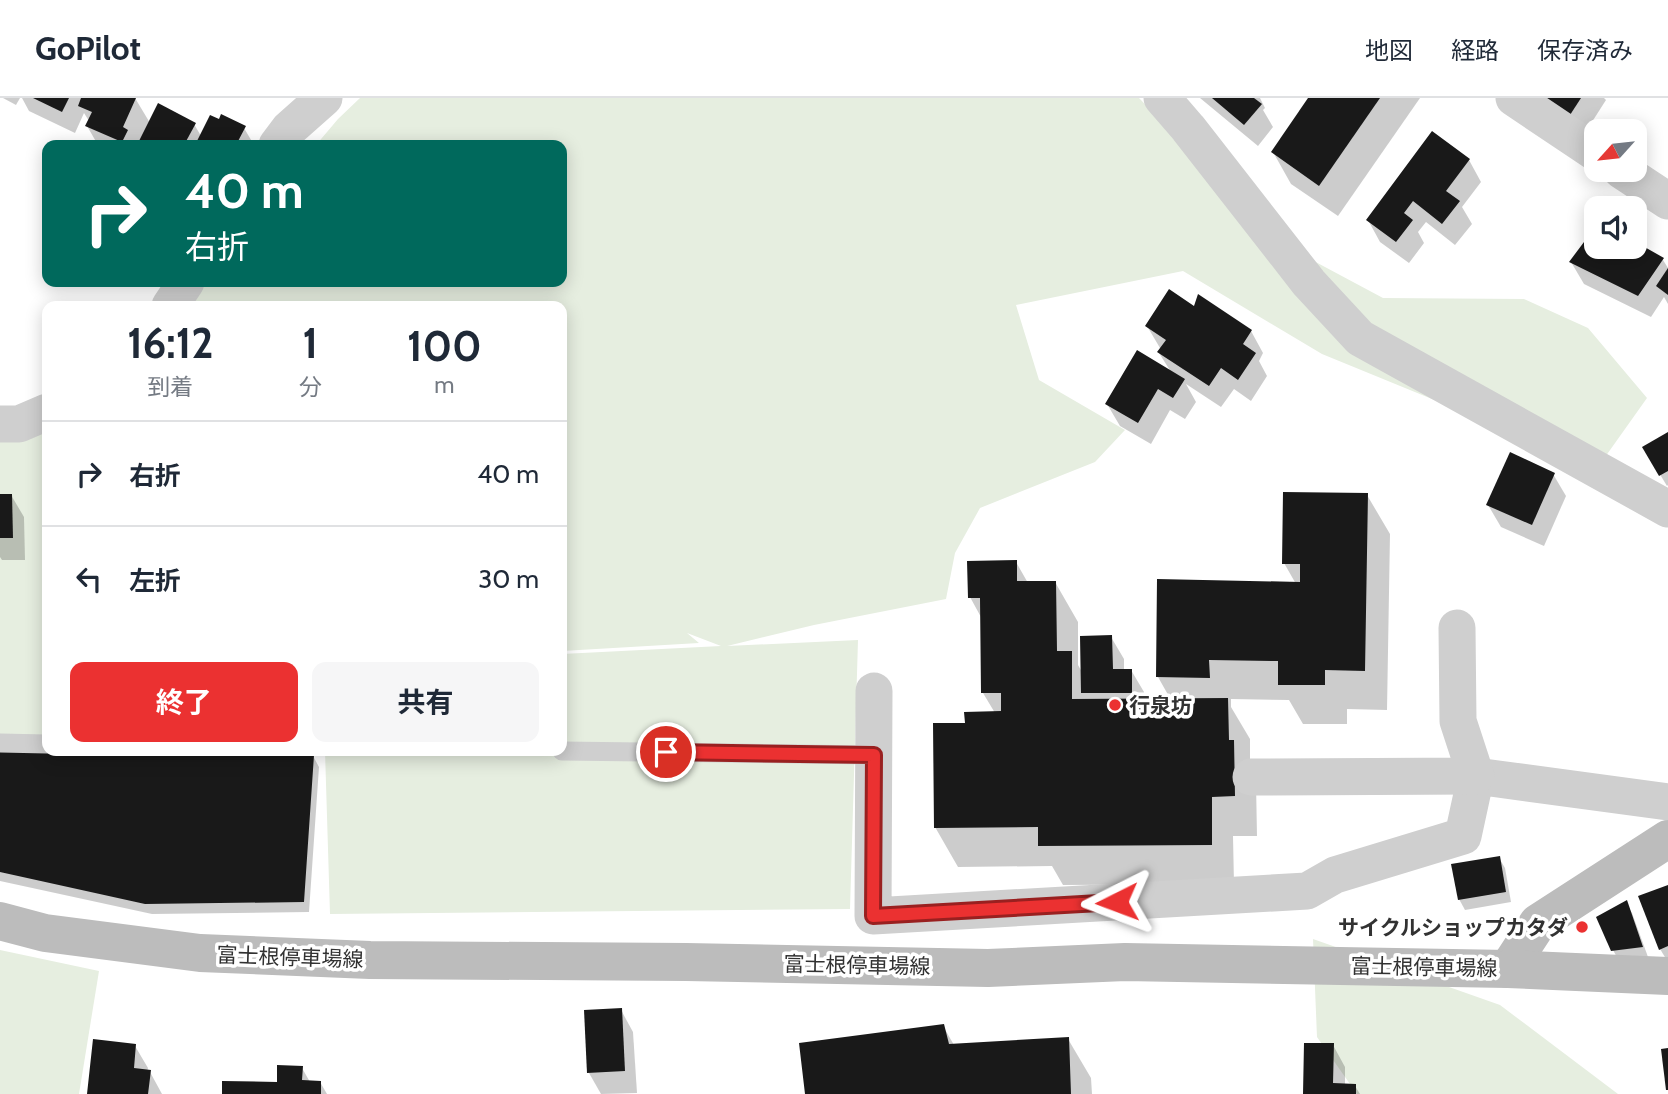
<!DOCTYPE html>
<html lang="ja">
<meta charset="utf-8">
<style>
body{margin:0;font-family:Cabin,"Noto Sans JP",sans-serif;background:#f6f6f7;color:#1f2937;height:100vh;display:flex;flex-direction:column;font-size:26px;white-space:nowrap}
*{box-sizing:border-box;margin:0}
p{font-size:23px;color:#747a83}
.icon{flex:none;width:38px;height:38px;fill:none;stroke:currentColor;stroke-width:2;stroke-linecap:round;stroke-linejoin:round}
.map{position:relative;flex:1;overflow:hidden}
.details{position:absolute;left:42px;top:203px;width:525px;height:455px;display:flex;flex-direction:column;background:#fff;border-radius:14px;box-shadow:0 4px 18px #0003}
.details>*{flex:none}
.banner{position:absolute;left:42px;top:42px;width:525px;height:147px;border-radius:14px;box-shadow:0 4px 18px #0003;background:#00695c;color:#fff;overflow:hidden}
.needle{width:46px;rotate:243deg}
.fabs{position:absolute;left:1584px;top:21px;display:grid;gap:14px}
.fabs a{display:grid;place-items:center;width:63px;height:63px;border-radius:14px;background:#fff;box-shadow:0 4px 18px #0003;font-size:35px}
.pin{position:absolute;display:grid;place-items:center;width:60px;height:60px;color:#fff;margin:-30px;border:4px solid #fff;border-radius:50%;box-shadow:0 2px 7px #0007}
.me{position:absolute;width:77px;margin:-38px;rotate:267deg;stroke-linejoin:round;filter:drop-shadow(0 0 5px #0008)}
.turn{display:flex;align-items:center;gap:24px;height:147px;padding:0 28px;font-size:32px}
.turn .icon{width:91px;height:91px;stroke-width:2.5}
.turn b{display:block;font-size:49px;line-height:60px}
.eta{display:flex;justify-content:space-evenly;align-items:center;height:119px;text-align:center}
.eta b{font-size:42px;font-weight:700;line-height:49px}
.primary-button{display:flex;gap:14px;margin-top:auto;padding:14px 28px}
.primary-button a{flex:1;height:80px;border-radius:14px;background:#eb3131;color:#fff;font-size:28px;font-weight:700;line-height:80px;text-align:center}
.primary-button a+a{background:#f6f6f7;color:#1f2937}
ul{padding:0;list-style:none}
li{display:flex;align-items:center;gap:21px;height:105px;padding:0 28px;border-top:2px solid #e0e1e3}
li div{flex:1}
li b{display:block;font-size:26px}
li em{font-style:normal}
header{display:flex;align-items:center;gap:42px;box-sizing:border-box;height:98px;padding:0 35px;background:#fff;border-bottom:2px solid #e0e1e3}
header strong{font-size:33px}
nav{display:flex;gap:38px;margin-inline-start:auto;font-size:24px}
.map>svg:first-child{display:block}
.green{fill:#e6eee0}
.shadow{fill:#0003}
.building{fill:#191919}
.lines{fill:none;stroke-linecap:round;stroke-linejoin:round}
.lane{stroke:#cfcfcf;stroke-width:19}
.street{stroke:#cfcfcf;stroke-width:37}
.secondary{stroke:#bcbcbc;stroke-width:38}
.route-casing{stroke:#992020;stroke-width:18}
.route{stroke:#eb3131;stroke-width:12}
.poi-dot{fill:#eb3131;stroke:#fff;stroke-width:2.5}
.labels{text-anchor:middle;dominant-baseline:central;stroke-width:7;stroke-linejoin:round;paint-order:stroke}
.poi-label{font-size:21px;font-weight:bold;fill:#323232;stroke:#fff;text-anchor:start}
.street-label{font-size:21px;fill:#323232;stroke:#fff}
</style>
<header>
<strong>GoPilot</strong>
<nav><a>地図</a><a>経路</a><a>保存済み</a></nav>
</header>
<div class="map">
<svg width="1668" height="996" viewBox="0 0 1668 996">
<rect width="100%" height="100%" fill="#fff"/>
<!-- green -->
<g class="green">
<polygon points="360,0 1139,0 1218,82 1267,138 1383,200 1524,201 1588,230 1647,300 1598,369 1322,256 1183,173 1016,207 1039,282 1125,332 1095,364 980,410 955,455 946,501 814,527 727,548 858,542 850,811 330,816 325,653 562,653 562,556 721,548 687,535 699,545 562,553 562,208 184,208 204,184 562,184 562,47 316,47 338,21"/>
<polygon points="47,324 47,643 0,643 0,331"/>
<polygon points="1313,841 1500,907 1618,996 1357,996 1317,939"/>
<polygon points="0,852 99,873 79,996 0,996"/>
</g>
<!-- shadow -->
<g class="shadow">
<polygon points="3,0 20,0 16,7"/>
<polygon points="22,0 135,0 150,25 194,26 201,38 244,30 254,47 98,47 87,28 89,23 84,15 75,35 29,13"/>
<polygon points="1200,0 1260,0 1265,10 1263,12 1273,29 1258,48"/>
<polygon points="1310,0 1420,0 1338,118 1291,86 1273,54"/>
<polygon points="1530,0 1604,0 1606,2 1583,38"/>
<polygon points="1469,62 1481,84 1462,109 1472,126 1455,147 1426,124 1418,134 1424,145 1409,165 1380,144 1368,122"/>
<polygon points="1596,131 1596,149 1634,149 1634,132 1646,151 1663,162 1668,170 1668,206 1664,199 1651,219 1584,186 1571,164"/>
<polygon points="1195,211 1251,233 1263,255 1259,263 1267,278 1251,303 1234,291 1221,309 1186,286 1196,304 1185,321 1170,312 1151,346 1120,328 1107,306 1171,274 1159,255 1160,250 1147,228"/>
<polygon points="1668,336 1668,387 1667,388 1644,350"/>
<polygon points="1553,376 1566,398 1544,448 1501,429 1488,407"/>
<polygon points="11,397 24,419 25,462 2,462 0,459 0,398"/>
<polygon points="1367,397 1390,436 1387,612 1347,611 1347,626 1303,626 1289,602 1231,601 1231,609 1250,641 1250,674 1256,684 1257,738 1233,738 1234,786 1063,787 1052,768 958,769 935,729 966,627 995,615 983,595 982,521 970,499 1016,464 1028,485 1055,484 1078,524 1078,567 1082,574 1111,539 1124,561 1124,573 1131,572 1144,594 1144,602 1171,602 1158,579 1296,486 1284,465"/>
<polygon points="0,648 47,653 149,653 313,658 319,669 309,814 152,816 0,783"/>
<polygon points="1499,760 1505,770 1511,804 1465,812 1459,801"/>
<polygon points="1668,789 1668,864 1660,851"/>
<polygon points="1626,805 1632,815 1648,859 1619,863 1613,852"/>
<polygon points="621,912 633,934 637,995 601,996 589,975"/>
<polygon points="943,928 954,947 1068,941 1091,980 1092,996 807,996"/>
<polygon points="1333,947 1345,969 1345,987 1355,988 1360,996 1304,996"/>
<polygon points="135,948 148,970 147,974 150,974 162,996 89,996"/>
<polygon points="302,970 310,984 320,984 327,996 223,996 279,986"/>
</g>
<!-- building -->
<g class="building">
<polygon points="33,0 69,0 62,14"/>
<polygon points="81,0 136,0 123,29 128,32 122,44 85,28 92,14 78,8"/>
<polygon points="1212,0 1254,0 1262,6 1244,27"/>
<polygon points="1308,0 1380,0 1319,88 1271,54"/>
<polygon points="1543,0 1581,0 1570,17"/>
<polygon points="158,5 196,25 184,47 137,47"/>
<polygon points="221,16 246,28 236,47 195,47 210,17 219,21"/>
<polygon points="1432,33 1470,61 1446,93 1460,103 1442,126 1413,103 1404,115 1413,122 1396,144 1366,122"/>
<polygon points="1596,128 1596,149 1634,149 1634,143 1664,160 1638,198 1569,164"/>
<polygon points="1668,170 1668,197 1656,188"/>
<polygon points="1169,191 1194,208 1198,196 1252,232 1243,246 1256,255 1238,282 1221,270 1209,288 1157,254 1166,242 1145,228"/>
<polygon points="1137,252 1185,281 1173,300 1158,291 1138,325 1105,306"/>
<polygon points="1668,334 1668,373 1659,378 1642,349"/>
<polygon points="1510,354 1555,375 1532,427 1486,407"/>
<polygon points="1283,394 1368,395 1365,573 1325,572 1325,587 1278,587 1278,563 1209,562 1210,580 1156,579 1157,481 1300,484 1300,466 1282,466"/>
<polygon points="0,396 12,396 13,440 0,440"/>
<polygon points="1017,462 1017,483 1056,483 1057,553 1072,553 1072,601 1228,600 1229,642 1234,642 1235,698 1212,699 1212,747 1038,748 1038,729 934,730 933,625 965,625 964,614 1001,613 1001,595 981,595 980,500 968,500 967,463"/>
<polygon points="1112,537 1113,571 1132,571 1132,595 1081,595 1080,538"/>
<polygon points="0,646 47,653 201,653 314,657 304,804 145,806 0,774"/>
<polygon points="1500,758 1506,794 1458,802 1451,766"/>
<polygon points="1668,787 1668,848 1659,852 1638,798"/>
<polygon points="1627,802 1643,849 1611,853 1596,819"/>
<polygon points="622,910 625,973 587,975 584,912"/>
<polygon points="944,926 949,946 1069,939 1071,996 805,996 799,945"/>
<polygon points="93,941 136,946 134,970 151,972 148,996 87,996"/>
<polygon points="1304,945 1334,945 1333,985 1356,986 1356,996 1303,996"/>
<polygon points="1668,950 1668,992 1666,992 1661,951"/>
<polygon points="277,967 303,968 302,982 321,983 321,996 222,996 222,983 277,984"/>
</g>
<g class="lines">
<!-- lane -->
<g class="lane">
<polyline points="0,645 47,646"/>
<polyline points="562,653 874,657"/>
</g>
<!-- street -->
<g class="street">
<polyline points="1162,0 1188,30 1309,185 1360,240 1668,411"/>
<polyline points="1514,0 1596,55"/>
<polyline points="277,47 289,31 324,0"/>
<polyline points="1621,72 1668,103"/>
<polyline points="170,208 186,184"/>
<polyline points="0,326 19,326 47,314"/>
<polyline points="874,593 873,818 1307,793 1335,777 1463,738 1476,678 1668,704"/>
<polyline points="1251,679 1476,678 1458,623 1457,530"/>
</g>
<!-- secondary -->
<g class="secondary">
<polyline points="0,823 45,835 200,855 370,862 686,864 988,870 1125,864 1508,871 1538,825 1668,741"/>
<polyline points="1508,871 1668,878"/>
</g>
</g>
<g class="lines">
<defs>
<polyline id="route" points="666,654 874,657 873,818 1117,804"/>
</defs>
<!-- route casing -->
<use href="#route" class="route-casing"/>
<!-- route -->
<use href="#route" class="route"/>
</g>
<!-- markers -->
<g class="poi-dot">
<circle cx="1115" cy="607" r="7"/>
<circle cx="1582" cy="829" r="7"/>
</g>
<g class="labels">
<!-- poi labels -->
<g class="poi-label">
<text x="1129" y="607">行泉坊</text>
<text x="1568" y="829" text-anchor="end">サイクルショップカタダ</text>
</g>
<!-- street labels -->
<g class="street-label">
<text transform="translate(290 859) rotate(2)">富士根停車場線</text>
<text transform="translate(857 867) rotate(1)">富士根停車場線</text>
<text transform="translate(1424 869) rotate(1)">富士根停車場線</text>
</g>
</g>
</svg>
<div class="fabs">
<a><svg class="needle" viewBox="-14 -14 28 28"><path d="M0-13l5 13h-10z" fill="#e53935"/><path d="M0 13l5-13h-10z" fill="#747a83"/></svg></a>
<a><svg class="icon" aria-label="sound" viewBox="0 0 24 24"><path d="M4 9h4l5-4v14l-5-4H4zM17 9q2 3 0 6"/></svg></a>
</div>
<div class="pin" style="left:666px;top:654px;background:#d93025"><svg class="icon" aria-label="arrive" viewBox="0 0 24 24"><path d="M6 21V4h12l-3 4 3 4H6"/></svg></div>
<svg class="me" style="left:1117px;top:804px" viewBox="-20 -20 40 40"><path d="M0-17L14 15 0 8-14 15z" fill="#eb3131" stroke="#fff" stroke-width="4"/></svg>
<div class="banner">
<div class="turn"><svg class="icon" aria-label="right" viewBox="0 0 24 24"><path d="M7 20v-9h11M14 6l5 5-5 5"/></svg><div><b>40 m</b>右折</div></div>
</div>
<section class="details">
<div class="eta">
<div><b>16:12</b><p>到着</p></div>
<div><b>1</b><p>分</p></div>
<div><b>100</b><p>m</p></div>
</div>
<ul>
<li><svg class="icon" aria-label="right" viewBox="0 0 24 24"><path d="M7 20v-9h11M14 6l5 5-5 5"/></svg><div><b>右折</b></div><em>40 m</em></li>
<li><svg class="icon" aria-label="left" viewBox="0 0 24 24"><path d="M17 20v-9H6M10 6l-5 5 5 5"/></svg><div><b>左折</b></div><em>30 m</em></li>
</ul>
<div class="primary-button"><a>終了</a><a>共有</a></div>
</section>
</div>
